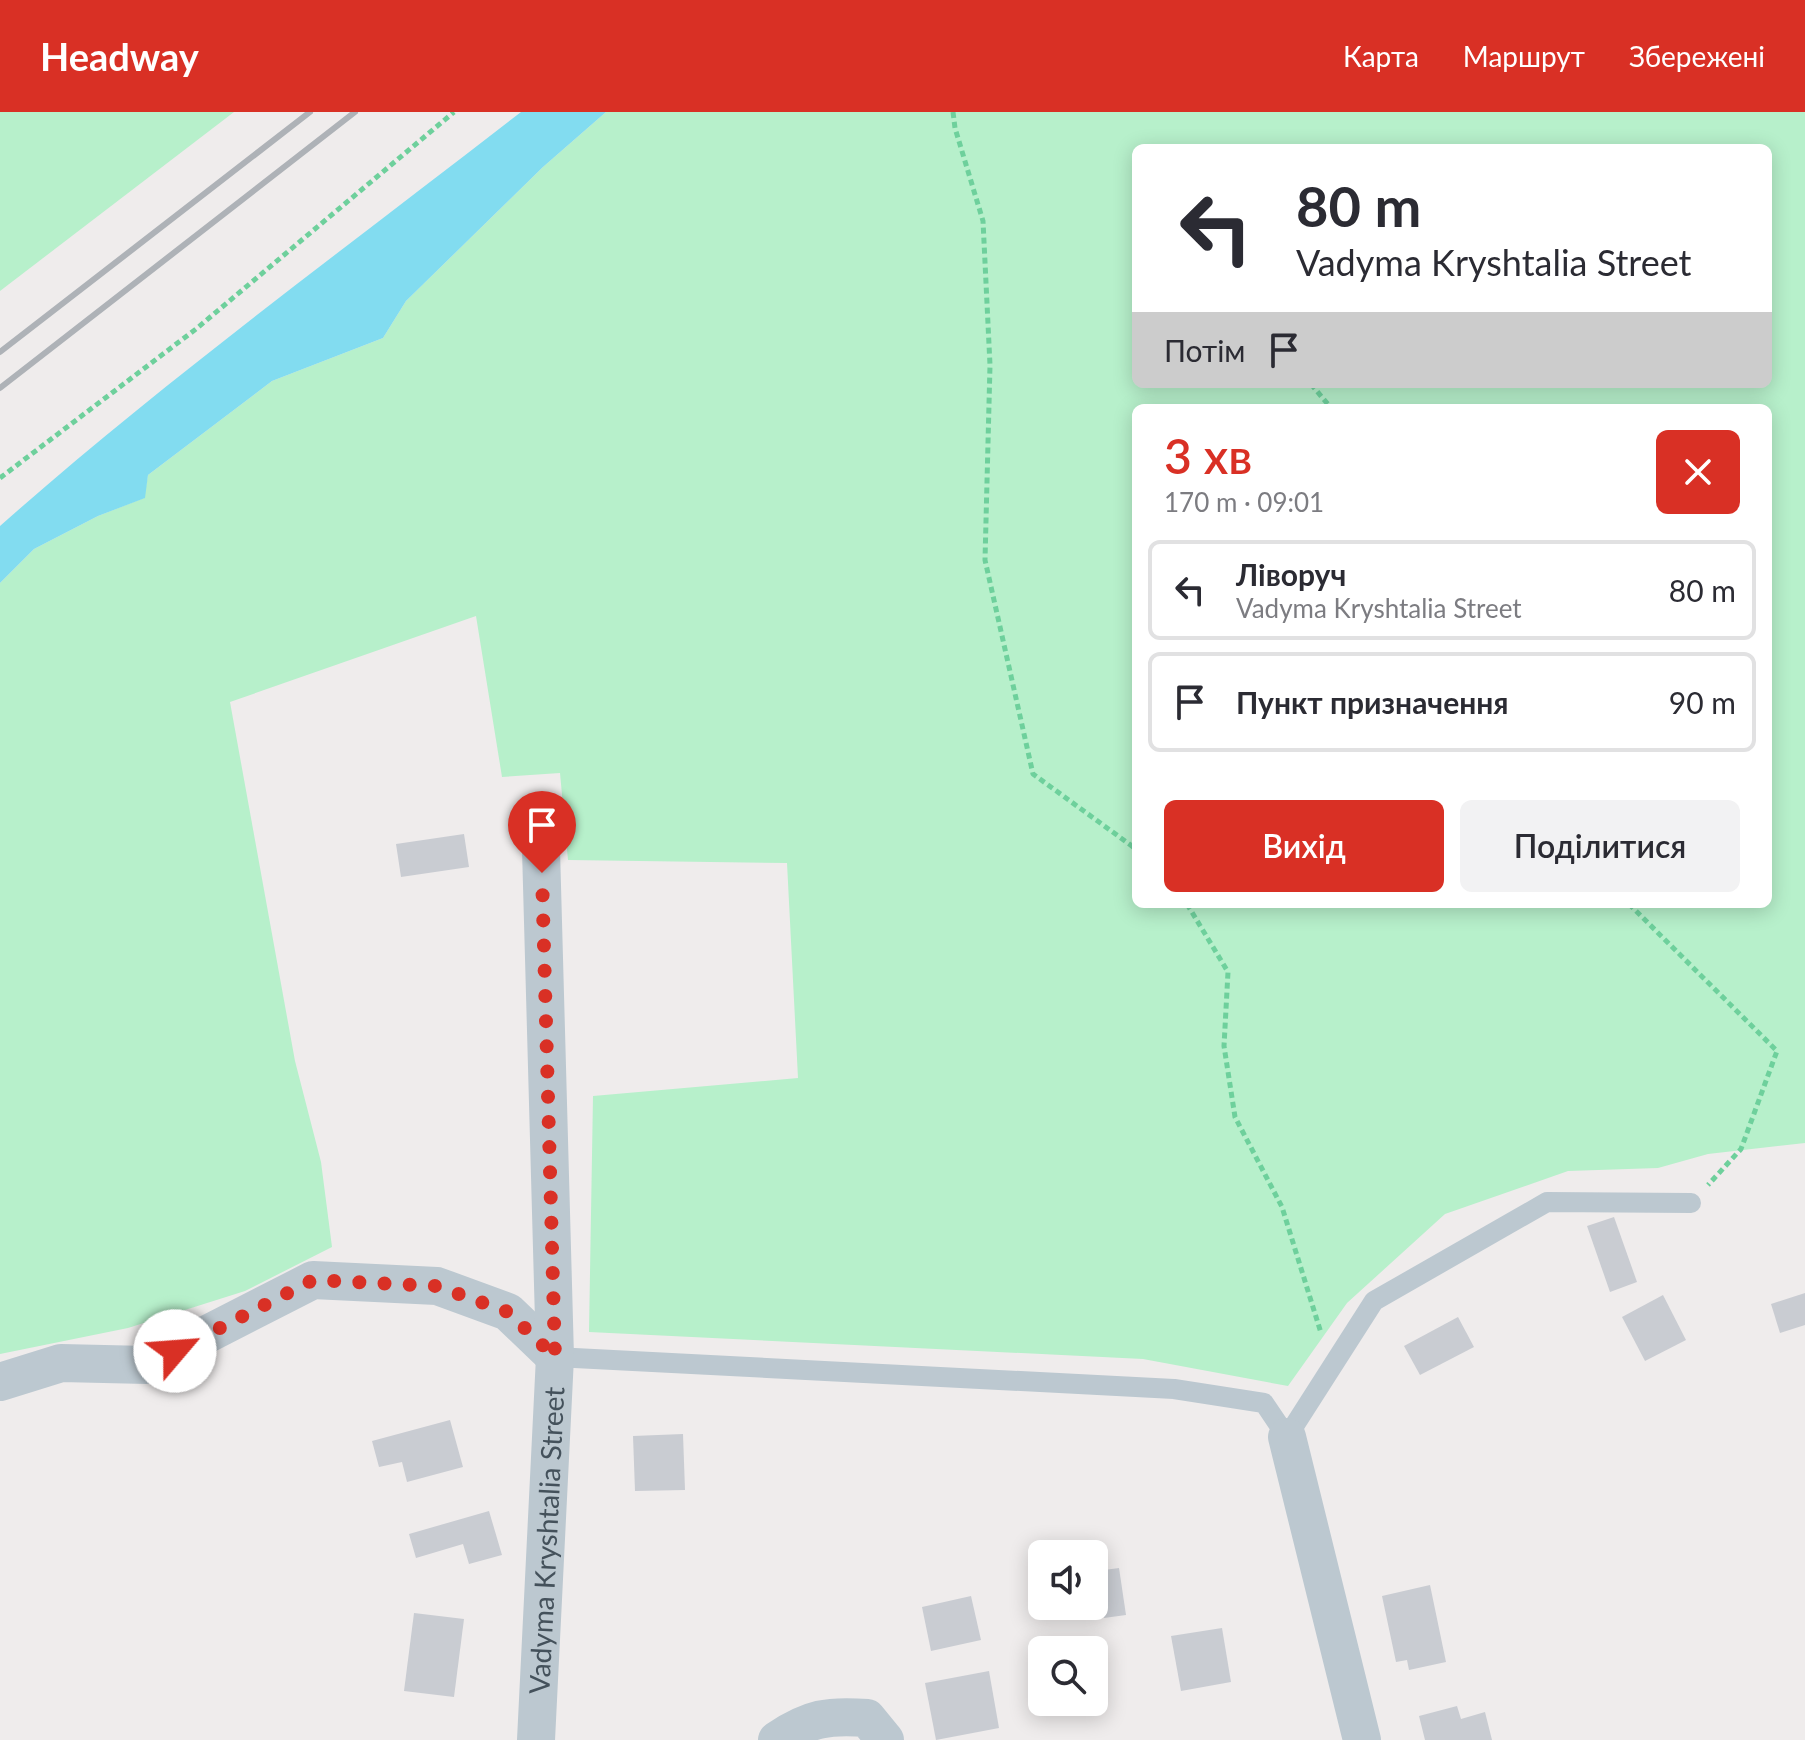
<!DOCTYPE html>
<html lang="uk">
<meta charset="utf-8">
<style>
body{margin:0;font-family:Lato,sans-serif;background:#f2f2f3;color:#2b2b33;height:100vh;display:flex;flex-direction:column;font-size:30px;white-space:nowrap}
*{box-sizing:border-box;margin:0}
p{font-size:26px;color:#7c7c81}
.icon{flex:none;width:44px;height:44px;fill:none;stroke:currentColor;stroke-width:2;stroke-linecap:round;stroke-linejoin:round}
.map{position:relative;flex:1;overflow:hidden}
.details{position:absolute;left:1132px;top:292px;width:640px;height:504px;display:flex;flex-direction:column;background:#fff;border-radius:12px;box-shadow:0 4px 20px #0003}
.details>*{flex:none}
.hud{position:absolute;left:1132px;top:32px;width:640px;height:244px;border-radius:12px;box-shadow:0 4px 20px #0003;background:#fff;color:#2b2b33;overflow:hidden}
.buttons{position:absolute;left:1028px;top:1428px;display:grid;gap:16px}
.buttons a{display:grid;place-items:center;width:80px;height:80px;border-radius:12px;background:#fff;box-shadow:0 4px 20px #0003;font-size:40px}
.pin{position:absolute;display:grid;place-items:center;width:68px;height:68px;color:#fff;margin:-82px -34px;border-radius:50% 50% 50% 0;rotate:-45deg;box-shadow:0 0 8px #0007}
.pin .icon{rotate:45deg}
.me{position:absolute;width:88px;margin:-44px;rotate:63deg;stroke-linejoin:round;filter:drop-shadow(0 0 6px #0008)}
.turn{display:flex;align-items:center;gap:28px;height:168px;padding:0 32px;font-size:36px}
.turn .icon{width:104px;height:104px;stroke-width:2.5}
.turn b{display:block;font-size:56px;line-height:68px}
.then{display:flex;align-items:center;height:76px;padding:0 32px;background:#0003;gap:16px;font-size:30px}
.round{display:grid;place-items:center;flex:none;width:84px;height:84px;border-radius:12px;background:#f2f2f3}
.head{display:flex;align-items:center;justify-content:space-between;height:136px;padding:0 32px}
h1{font-size:48px;font-weight:600;line-height:60px;color:#d93025}
.primary-button{display:flex;gap:16px;margin-top:auto;padding:16px 32px}
.primary-button a{flex:1;height:92px;border-radius:12px;background:#d93025;color:#fff;font-size:32px;font-weight:600;line-height:92px;text-align:center}
.primary-button a+a{background:#f2f2f3;color:#2b2b33}
ul{padding:0;list-style:none}
li{display:flex;align-items:center;gap:24px;height:100px;margin:0 16px 12px;padding:0 16px;border:4px solid #e1e1e2;border-radius:12px}
li div{flex:1}
li b{display:block;font-size:30px}
li em{font-style:normal}
header{display:flex;align-items:center;gap:48px;box-sizing:border-box;height:112px;padding:0 40px;background:#d93025;color:#fff}
header strong{font-size:38px}
nav{display:flex;gap:44px;margin-inline-start:auto;font-size:28px}
.map>svg:first-child{display:block}
.green{fill:#b7f0cb;fill-rule:evenodd}
.water{fill:#82dcf0}
.building{fill:#c9ccd2}
.lines{fill:none;stroke-linecap:round;stroke-linejoin:round}
.path{stroke:#6ed09c;stroke-width:5;stroke-dasharray:6 4;stroke-linecap:butt}
.lane{stroke:#bcc8d0;stroke-width:20}
.street{stroke:#bcc8d0;stroke-width:38}
.rail{stroke:#aeb2b7;stroke-width:6}
.route{stroke:#d93025;stroke-width:14;stroke-dasharray:0 25.2}
.labels{text-anchor:middle;dominant-baseline:central;stroke-width:6;stroke-linejoin:round;paint-order:stroke}
.street-label{font-size:28px;fill:#44515b;stroke:#fff}
</style>
<header>
<strong>Headway</strong>
<nav><a>Карта</a><a>Маршрут</a><a>Збережені</a></nav>
</header>
<div class="map">
<svg width="1805" height="1628" viewBox="0 0 1805 1628">
<rect width="100%" height="100%" fill="#efecec"/>
<!-- green -->
<g class="green">
<polygon points="0,0 234,0 0,179"/>
<path d="M606,0h1199v1031l-97,11 -50,14 -90,3 -123,43 -98,89 -59,83 -145,-27 -554,-27 4,-236 205,-18 -11,-215 -219,-3 -8,-87 -58,4 -26,-161 -246,86 65,359 26,101 11,85 -87,44 -117,37 -128,26v-771l34,-34 64,-33 46,-18 4,-23 124,-94 111,-43 23,-37 137,-134zM1136,36h632v236h-632zM1136,296h632v496h-632z"/>
</g>
<!-- water -->
<path class="water" d="M521,0h85l-63,55 -137,134 -23,37 -111,43 -124,94 -3,23 -47,18 -64,33 -34,34v-57c166,-147 346,-278 521,-414z"/>
<!-- building -->
<g class="building">
<polygon points="464,722 469,755 401,765 396,732"/>
<polygon points="1614,1105 1637,1170 1610,1180 1587,1114"/>
<polygon points="1805,1181 1805,1213 1780,1221 1771,1192"/>
<polygon points="1663,1183 1686,1228 1645,1249 1622,1205"/>
<polygon points="1458,1205 1474,1235 1420,1263 1404,1234"/>
<polygon points="450,1308 463,1355 407,1370 402,1350 379,1355 372,1329"/>
<polygon points="683,1322 685,1378 635,1379 633,1324"/>
<polygon points="489,1399 502,1443 469,1452 463,1432 416,1446 409,1422"/>
<polygon points="1119,1456 1126,1503 1104,1506 1097,1459"/>
<polygon points="1430,1473 1446,1550 1409,1558 1407,1548 1396,1550 1382,1484"/>
<polygon points="971,1484 981,1528 931,1539 922,1495"/>
<polygon points="414,1501 464,1507 454,1585 404,1579"/>
<polygon points="1222,1516 1231,1570 1181,1579 1171,1524"/>
<polygon points="989,1559 999,1616 936,1628 925,1571"/>
<polygon points="1457,1594 1461,1607 1485,1600 1492,1628 1425,1628 1419,1604"/>
</g>
<g class="lines">
<!-- path -->
<g class="path">
<polyline points="953,0 955,16 983,109 990,253 985,448 1033,662 1136,737"/>
<polyline points="1311,272 1331,296"/>
<polyline points="0,366 196,217 454,0"/>
<polyline points="1187,792 1228,860 1224,934 1235,1005 1282,1095 1321,1221"/>
<polyline points="1629,792 1777,939 1741,1037 1708,1073"/>
</g>
<!-- lane -->
<polyline class="lane" points="555,1245 1174,1277 1264,1291 1287,1325 1374,1189 1547,1090 1691,1091"/>
<!-- street -->
<g class="street">
<polyline points="0,1270 61,1251 147,1253 313,1168 437,1174 508,1200 555,1245"/>
<polyline points="1287,1325 1362,1628"/>
<path id="s1" d="M536,1628l19,-383 -15,-544"/>
<path d="M777,1628c33,-22 51,-25 90,-22l18,22"/>
</g>
<!-- rail -->
<g class="rail">
<polyline points="0,240 310,0"/>
<polyline points="0,276 355,0"/>
</g>
</g>
<g class="lines">
<!-- route -->
<polyline class="route" points="175,1239 313,1168 437,1174 508,1200 555,1245 542,761"/>
</g>
<g class="labels">
<!-- street labels -->
<g class="street-label">
<text stroke="none"><textPath href="#s1" startOffset="200">Vadyma Kryshtalia Street</textPath></text>
</g>
</g>
</svg>
<div class="buttons">
<a><svg class="icon" aria-label="sound" viewBox="0 0 24 24"><path d="M4 9h4l5-4v14l-5-4H4zM17 9q2 3 0 6"/></svg></a>
<a><svg class="icon" aria-label="search" viewBox="0 0 24 24"><circle cx="10" cy="10" r="6"/><path d="M15 15l6 6"/></svg></a>
</div>
<div class="pin" style="left:542px;top:761px;background:#d93025"><svg class="icon" aria-label="arrive" viewBox="0 0 24 24"><path d="M6 21V4h12l-3 4 3 4H6"/></svg></div>
<svg class="me" style="left:175px;top:1239px" viewBox="-20 -20 40 40"><circle r="19" fill="#fff"/><path d="M0-13L10 11 0 6-10 11z" fill="#d93025"/></svg>
<div class="hud">
<div class="turn"><svg class="icon" aria-label="left" viewBox="0 0 24 24"><path d="M17 20v-9H6M10 6l-5 5 5 5"/></svg><div><b>80 m</b>Vadyma Kryshtalia Street</div></div>
<div class="then">Потім<svg class="icon" aria-label="arrive" viewBox="0 0 24 24"><path d="M6 21V4h12l-3 4 3 4H6"/></svg></div>
</div>
<section class="details">
<div class="head"><div><h1>3 хв</h1><p>170 m · 09:01</p></div><a class="round" style="background:#d93025;color:#fff"><svg class="icon" aria-label="close" viewBox="0 0 24 24"><path d="M6 6l12 12M18 6L6 18"/></svg></a></div>
<ul>
<li><svg class="icon" aria-label="left" viewBox="0 0 24 24"><path d="M17 20v-9H6M10 6l-5 5 5 5"/></svg><div><b>Ліворуч</b><p>Vadyma Kryshtalia Street</p></div><em>80 m</em></li>
<li><svg class="icon" aria-label="arrive" viewBox="0 0 24 24"><path d="M6 21V4h12l-3 4 3 4H6"/></svg><div><b>Пункт призначення</b></div><em>90 m</em></li>
</ul>
<div class="primary-button"><a>Вихід</a><a>Поділитися</a></div>
</section>
</div>
